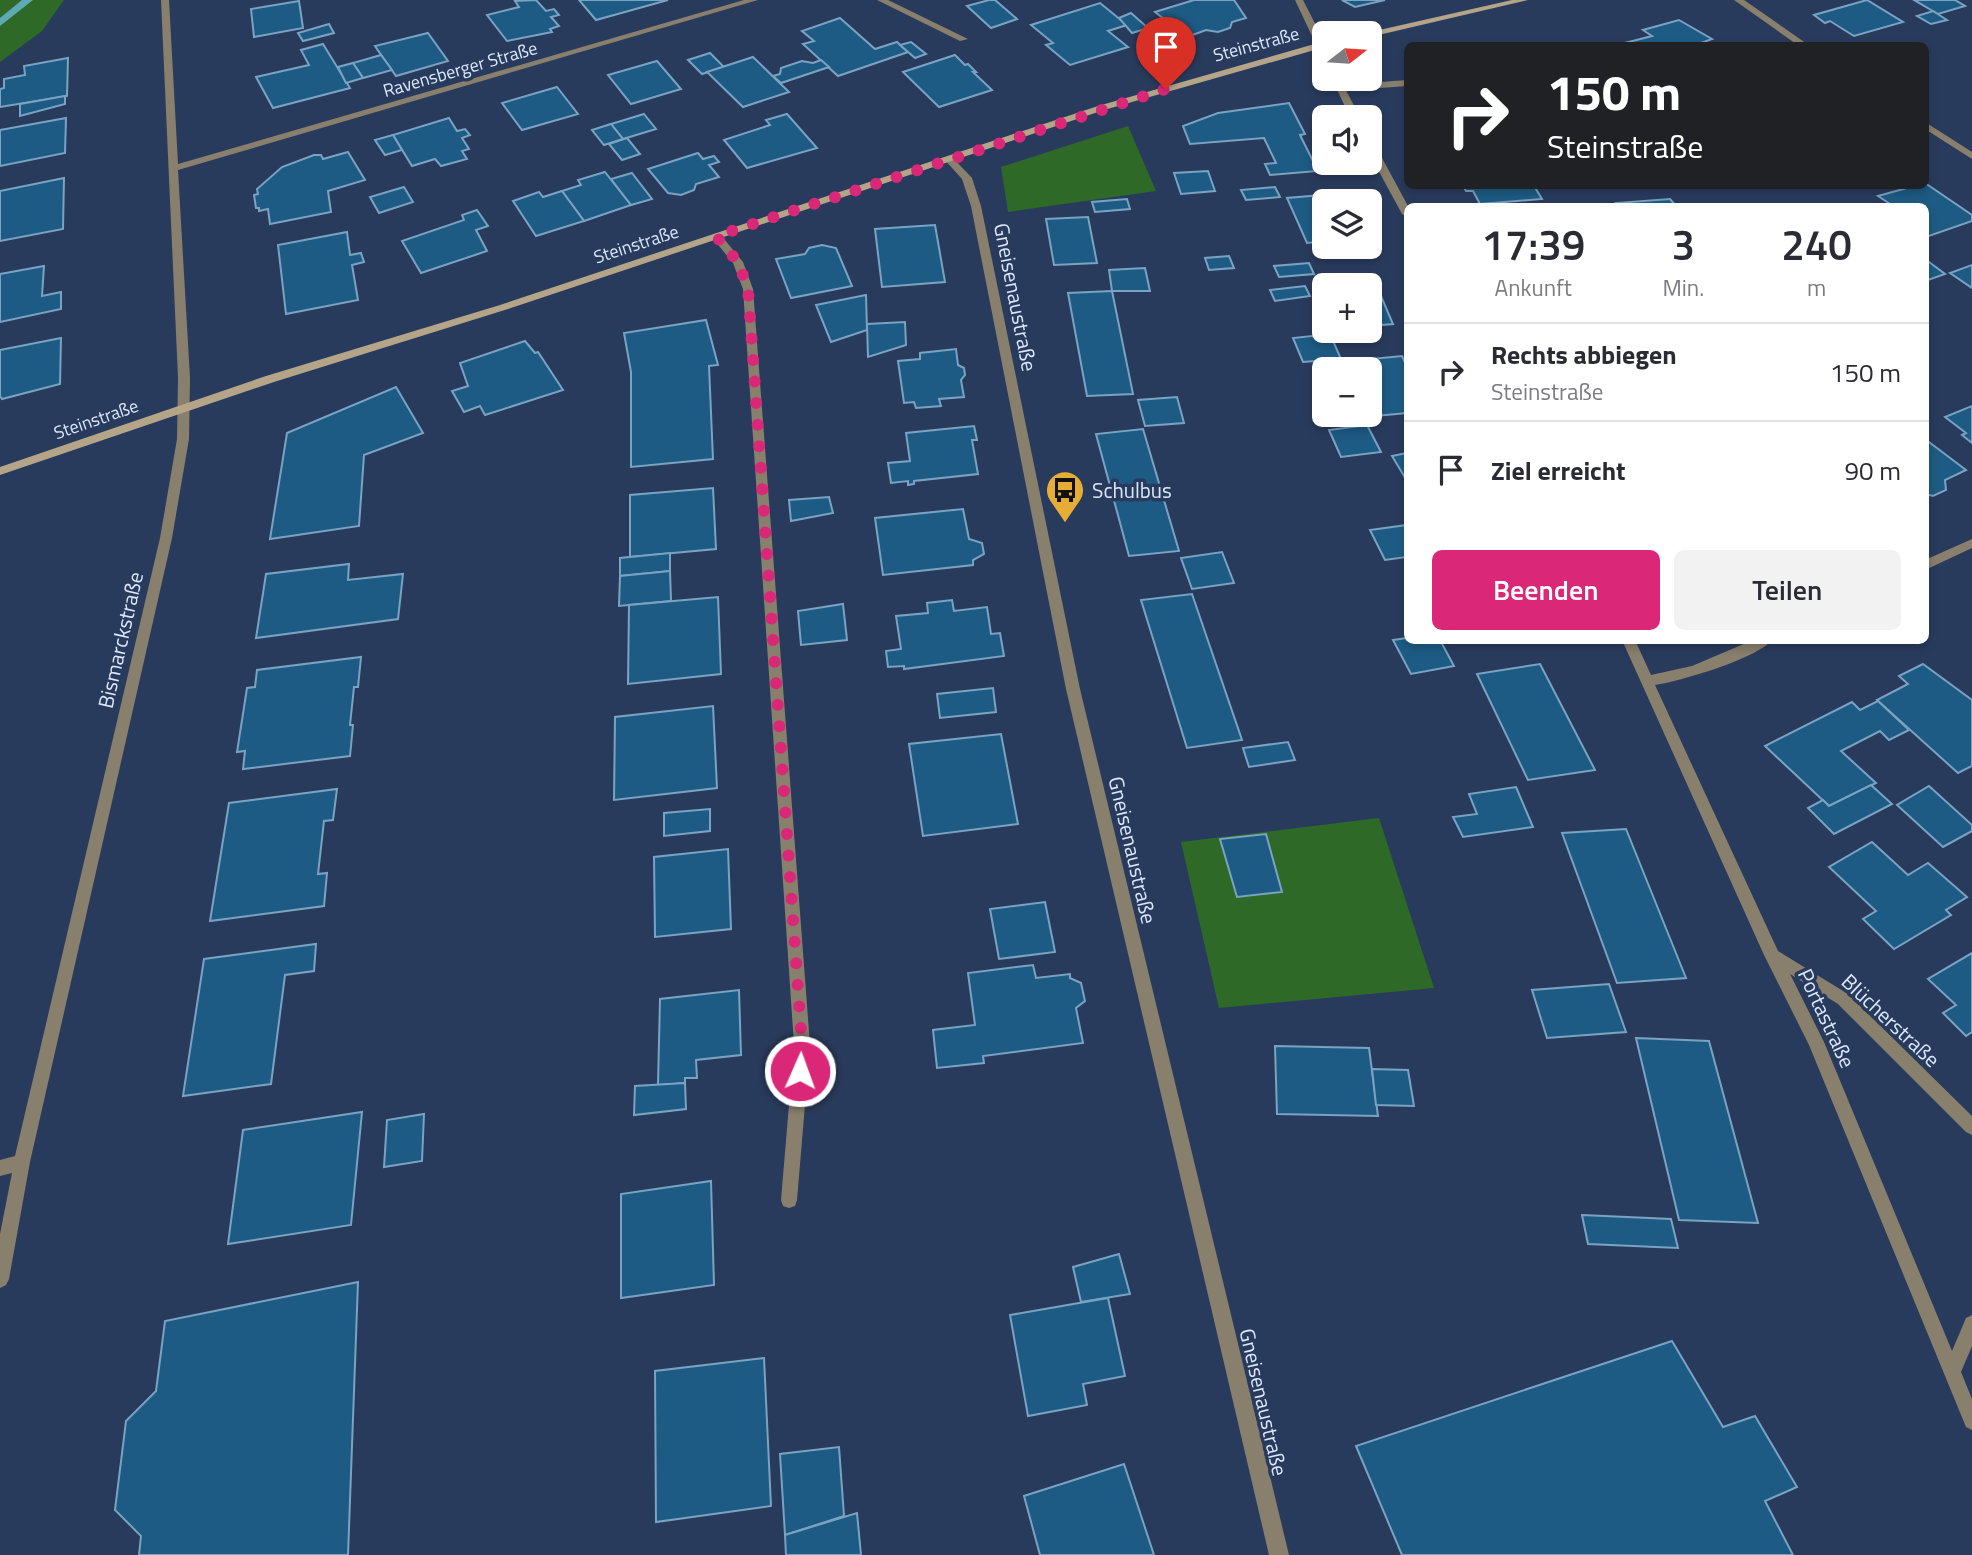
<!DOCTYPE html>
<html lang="de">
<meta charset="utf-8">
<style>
body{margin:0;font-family:"Titillium Web",sans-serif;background:#f2f2f3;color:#2b2b33;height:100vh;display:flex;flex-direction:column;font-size:26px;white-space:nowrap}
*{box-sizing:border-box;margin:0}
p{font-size:23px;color:#7c7c81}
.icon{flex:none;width:38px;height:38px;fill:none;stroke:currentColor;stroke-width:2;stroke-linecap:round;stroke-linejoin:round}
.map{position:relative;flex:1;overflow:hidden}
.panel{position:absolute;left:1404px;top:203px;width:525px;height:441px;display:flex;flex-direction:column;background:#fff;border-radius:10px;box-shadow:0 4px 10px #0003}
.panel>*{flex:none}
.guide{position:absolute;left:1404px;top:42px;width:525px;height:147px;border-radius:10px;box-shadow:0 4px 10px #0003;background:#202124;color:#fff;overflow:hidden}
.needle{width:46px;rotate:73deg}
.controls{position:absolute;left:1312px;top:21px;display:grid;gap:14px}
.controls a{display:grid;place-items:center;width:70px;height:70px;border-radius:10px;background:#fff;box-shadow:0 4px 10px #0003;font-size:35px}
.pin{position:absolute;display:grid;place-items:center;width:60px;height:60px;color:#fff;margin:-72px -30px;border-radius:50% 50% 50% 0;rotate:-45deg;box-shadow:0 0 7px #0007}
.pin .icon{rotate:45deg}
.me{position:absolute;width:77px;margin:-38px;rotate:2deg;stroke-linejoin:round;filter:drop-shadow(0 0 5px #0008)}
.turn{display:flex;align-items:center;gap:24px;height:147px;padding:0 28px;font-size:32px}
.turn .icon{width:91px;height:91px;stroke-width:2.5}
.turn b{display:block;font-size:49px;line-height:60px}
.eta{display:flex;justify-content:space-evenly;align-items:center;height:119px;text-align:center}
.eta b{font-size:42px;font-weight:600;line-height:49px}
.primary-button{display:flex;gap:14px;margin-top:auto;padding:14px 28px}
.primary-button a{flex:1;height:80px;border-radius:10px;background:#db2777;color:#fff;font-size:28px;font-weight:600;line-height:80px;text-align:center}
.primary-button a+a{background:#f2f2f3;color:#2b2b33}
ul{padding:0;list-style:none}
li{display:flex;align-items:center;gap:21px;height:98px;padding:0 28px;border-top:2px solid #e1e1e2}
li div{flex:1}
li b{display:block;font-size:26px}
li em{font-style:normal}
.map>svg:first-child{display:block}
.green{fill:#2e6928}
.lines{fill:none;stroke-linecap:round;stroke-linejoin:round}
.stream{fill:#5ea9b5;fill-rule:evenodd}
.building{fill:#1e5b84;stroke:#7aa2c1;stroke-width:2}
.service{fill:#897f6d;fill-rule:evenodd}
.minor{fill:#897f6d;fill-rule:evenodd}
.secondary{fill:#b4a488;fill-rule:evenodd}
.route{stroke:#db2777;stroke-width:12;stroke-dasharray:0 21.6}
.labels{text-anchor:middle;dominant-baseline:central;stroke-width:7;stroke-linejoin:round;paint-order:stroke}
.far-street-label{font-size:18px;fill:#dae7fc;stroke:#293b5d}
.street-label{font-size:21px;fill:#dae7fc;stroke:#293b5d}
.poi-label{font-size:21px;fill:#dae7fc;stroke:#293b5d;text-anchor:start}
</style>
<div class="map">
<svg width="1972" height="1555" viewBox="0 0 1972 1555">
<rect width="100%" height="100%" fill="#293b5d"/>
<!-- green -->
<g class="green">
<polygon points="0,0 64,0 42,31 0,62"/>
<polygon points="1128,126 1156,191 1008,212 1001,167"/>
<polygon points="1379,818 1434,988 1219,1008 1181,842"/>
</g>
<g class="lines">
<!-- stream -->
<polygon class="stream" points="22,0 33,0 0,26 0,18"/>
</g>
<!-- building -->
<g class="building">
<polygon points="536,0 546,11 554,9 559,15 551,17 559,26 550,29 552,32 507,41 487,15 519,7 515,1"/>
<polygon points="579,0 668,0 596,20"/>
<polygon points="989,0 995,0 1017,19 991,28 967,6"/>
<polygon points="1194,0 1234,0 1246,18 1232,22 1230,28 1218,32 1206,30 1187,37 1155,12"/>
<polygon points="1342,0 1385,0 1355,7"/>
<polygon points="1867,0 1903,22 1854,36 1830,21 1825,23 1814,15"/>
<polygon points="1914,0 1955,0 1965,6 1938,14"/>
<polygon points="299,1 303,28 254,37 251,9"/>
<polygon points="1100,3 1127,25 1108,31 1128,47 1070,65 1046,45 1053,43 1031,25"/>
<polygon points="1933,11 1947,20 1931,24 1917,16"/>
<polygon points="1131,13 1148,28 1132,33 1119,18"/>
<polygon points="840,18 875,49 897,42 908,52 838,76 803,44 814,41 802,31"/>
<polygon points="1679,20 1712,39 1693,46 1613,46 1652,36 1643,30"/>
<polygon points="329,24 334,33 303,41 298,33"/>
<polygon points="428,33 448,61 396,76 375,46"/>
<polygon points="911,42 926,54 915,58 900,45"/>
<polygon points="323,44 350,88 273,108 256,77 309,65 301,50"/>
<polygon points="710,53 724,67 702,74 688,60"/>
<polygon points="381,55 392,70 363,78 353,63"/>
<polygon points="955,55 965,65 968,64 976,72 973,72 992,90 939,107 903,72"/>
<polygon points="753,57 789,92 743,107 707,72"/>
<polygon points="68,58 67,96 0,107 0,89 4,88 4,79 25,75 24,66"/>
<polygon points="821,60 829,67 781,83 773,76 780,74 781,68 802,61 813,63"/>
<polygon points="657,61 681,89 631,104 608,75"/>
<polygon points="353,63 363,78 346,83 338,67"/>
<polygon points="557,87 578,114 522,130 502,103"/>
<polygon points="65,96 65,104 20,116 20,104"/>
<polygon points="1289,103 1305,134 1300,135 1318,171 1270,175 1265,164 1276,163 1264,138 1190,144 1183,126 1218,113"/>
<polygon points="644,114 656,129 623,139 611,124"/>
<polygon points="787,114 817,148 747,168 724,140 770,125 766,120"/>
<polygon points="66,118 65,153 0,166 0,130"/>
<polygon points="449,118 457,131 465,129 470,135 462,138 469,149 462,151 467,159 441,166 435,159 412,166 393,135"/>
<polygon points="611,124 623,139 604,145 592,130"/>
<polygon points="393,135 402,150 385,155 375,140"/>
<polygon points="627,138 640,154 622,160 609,144"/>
<polygon points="348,152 365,180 328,191 331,212 270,224 268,209 259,211 259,208 256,208 254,195 258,194 257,189 282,167 314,155 321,155 323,159"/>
<polygon points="698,153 703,159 714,156 719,162 709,165 719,177 696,184 694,190 681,195 668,193 648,169"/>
<polygon points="1208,171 1215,191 1181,194 1174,173"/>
<polygon points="605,172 631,205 584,221 562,191 581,185 578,180"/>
<polygon points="632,173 652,199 631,205 611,179"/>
<polygon points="64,178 63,229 0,241 0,191"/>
<polygon points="1925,183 1972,215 1972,221 1929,236 1925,233 1925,206 1893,206 1878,196"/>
<polygon points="1463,186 1534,186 1542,199 1480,204 1473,191 1466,191"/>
<polygon points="404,187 413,202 379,213 370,197"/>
<polygon points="1275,187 1280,197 1246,200 1241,190"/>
<polygon points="562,191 584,221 536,236 513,201 539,192 543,197"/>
<polygon points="1334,194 1337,201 1325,201 1325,241 1307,243 1287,198"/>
<polygon points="1127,199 1130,209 1095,212 1092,202"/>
<polygon points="1670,199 1676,206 1618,206 1616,203"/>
<polygon points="477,210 488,226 476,230 487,251 421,273 402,241 464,220 462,215"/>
<polygon points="1088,217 1097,263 1054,265 1046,219"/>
<polygon points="935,225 945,282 882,287 875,229"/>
<polygon points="347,232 350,255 361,253 364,262 352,265 358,300 286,314 278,245"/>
<polygon points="822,245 836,248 852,286 791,298 776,259 805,254 809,248"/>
<polygon points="1229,256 1234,268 1209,270 1205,258"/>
<polygon points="1925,259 1945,274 1925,281"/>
<polygon points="1309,263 1314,274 1279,277 1274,266"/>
<polygon points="1972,265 1972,288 1950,273"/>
<polygon points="44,266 42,296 61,292 61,309 0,322 0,274"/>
<polygon points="1145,268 1150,291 1112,291 1109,270"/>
<polygon points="1372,275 1393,324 1370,326 1370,285 1325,285 1322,278"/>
<polygon points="1305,286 1310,296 1275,301 1270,290"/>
<polygon points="1112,291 1133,394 1087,396 1068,293"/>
<polygon points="866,295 867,330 831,342 816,305"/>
<polygon points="706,320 718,365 709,366 713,459 631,467 631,372 624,333"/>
<polygon points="905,322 906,345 868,357 867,324"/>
<polygon points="1330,334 1341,359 1303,362 1293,338"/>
<polygon points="61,338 60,384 2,399 0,396 0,350"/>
<polygon points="525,341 535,353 538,352 563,390 485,415 480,406 464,412 452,391 468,386 460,363"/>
<polygon points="956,349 958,365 964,368 965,375 961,380 964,397 939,399 941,406 916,408 914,402 904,403 898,361 920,359 920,353"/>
<polygon points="1402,356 1407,367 1407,413 1375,416 1370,406 1370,369 1354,369 1350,361"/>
<polygon points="396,387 423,433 364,455 359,526 270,539 287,433"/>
<polygon points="1177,397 1184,423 1145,426 1138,400"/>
<polygon points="1972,406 1972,443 1962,435 1966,433 1945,417"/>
<polygon points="1367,425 1381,452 1341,457 1329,430"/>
<polygon points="974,426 977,440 972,440 978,474 914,481 914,484 908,485 908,481 891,483 888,463 910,461 906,433"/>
<polygon points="1143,429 1179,551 1129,556 1096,434"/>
<polygon points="1925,439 1966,470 1945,480 1946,490 1933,496 1925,494"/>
<polygon points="1407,453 1407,481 1392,456"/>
<polygon points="713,488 716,549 630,557 630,495"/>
<polygon points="829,497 833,513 791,521 789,500"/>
<polygon points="963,509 969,539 982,543 984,554 973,560 973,565 883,575 875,518"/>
<polygon points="1407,525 1407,557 1385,560 1370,530"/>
<polygon points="1222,552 1234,583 1192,589 1181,558"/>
<polygon points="670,553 670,571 620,576 620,558"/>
<polygon points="349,564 348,580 403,574 398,619 256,638 266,574"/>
<polygon points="670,571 671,601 619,606 620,576"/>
<polygon points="1192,594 1242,740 1187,748 1141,600"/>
<polygon points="718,597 721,674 628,684 629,605"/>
<polygon points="952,600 954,611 987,607 991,634 1000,633 1004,656 904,669 904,666 888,667 886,651 901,649 896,616 928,613 927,603"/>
<polygon points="843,604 847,640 801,645 798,611"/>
<polygon points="1407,638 1407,640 1440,640 1454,666 1411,674 1393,640"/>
<polygon points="361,657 358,687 354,687 350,725 353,725 350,756 243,769 245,751 237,752 247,688 255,687 257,670"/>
<polygon points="1540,664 1595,770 1528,780 1477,674"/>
<polygon points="1923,664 1972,700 1972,766 1958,773 1877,700 1908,684 1899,676"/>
<polygon points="993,688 996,712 940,718 937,694"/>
<polygon points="1878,701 1909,730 1889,740 1880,731 1841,751 1876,783 1829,806 1765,746 1852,702 1860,710"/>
<polygon points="713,706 717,788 614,800 615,717"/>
<polygon points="1001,734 1018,824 923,836 909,744"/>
<polygon points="1288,742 1295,760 1249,767 1243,748"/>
<polygon points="1871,785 1892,804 1834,834 1808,808 1823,800 1829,806"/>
<polygon points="1929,786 1972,825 1972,831 1943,847 1897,805"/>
<polygon points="1516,787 1533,827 1463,837 1453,817 1477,814 1469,794"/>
<polygon points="337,789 333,820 324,821 318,874 327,873 324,906 210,921 229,803"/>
<polygon points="710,809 710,831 664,836 664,813"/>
<polygon points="1626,829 1686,978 1617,983 1562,833"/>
<polygon points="1266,834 1282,892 1237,897 1220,839"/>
<polygon points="1872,842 1908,875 1928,863 1967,897 1946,910 1951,915 1894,949 1863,919 1876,911 1829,867"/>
<polygon points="728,849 731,929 655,937 654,857"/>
<polygon points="1045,902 1055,952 999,959 990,909"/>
<polygon points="316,944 314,971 285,975 271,1084 183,1096 204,959"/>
<polygon points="1972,953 1972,1032 1966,1036 1943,1013 1956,1005 1928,979"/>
<polygon points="1033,965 1036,978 1070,974 1070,978 1081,983 1085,1001 1076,1008 1083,1043 983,1056 984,1063 937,1068 933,1030 975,1025 968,973"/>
<polygon points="1609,984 1626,1032 1547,1038 1532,990"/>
<polygon points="739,990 741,1055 696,1060 697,1078 685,1078 685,1083 658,1085 660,999"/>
<polygon points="1636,1038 1709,1041 1758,1223 1679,1220"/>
<polygon points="1275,1046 1369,1048 1378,1116 1277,1114"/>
<polygon points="1372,1069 1408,1070 1414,1106 1376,1105"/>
<polygon points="685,1083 686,1109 634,1115 635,1086"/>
<polygon points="362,1112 351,1225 228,1244 243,1130"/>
<polygon points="424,1114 422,1161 384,1167 387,1120"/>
<polygon points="711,1181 714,1285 621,1298 621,1194"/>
<polygon points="1582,1215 1671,1219 1678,1248 1588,1244"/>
<polygon points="1119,1254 1130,1294 1081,1302 1073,1267"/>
<polygon points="358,1282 348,1555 139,1555 141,1536 115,1510 126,1421 156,1391 165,1321"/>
<polygon points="1108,1298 1125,1376 1083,1384 1087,1405 1028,1416 1010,1315"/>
<polygon points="1672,1341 1723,1427 1755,1416 1797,1487 1765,1501 1793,1555 1402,1555 1356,1446"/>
<polygon points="764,1358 771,1506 656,1522 655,1371"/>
<polygon points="839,1447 844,1516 785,1535 780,1454"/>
<polygon points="1124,1464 1154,1555 1040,1555 1024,1496"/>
<polygon points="857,1513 861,1555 786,1555 785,1535"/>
</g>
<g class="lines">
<!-- service -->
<g class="service">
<polygon points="877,0 888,0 968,39 960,41"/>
<polygon points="1407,80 1407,86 1340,91 1335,88 1340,85"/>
</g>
<!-- minor -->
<g class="minor">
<polygon points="161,0 169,0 178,164 744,0 758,0 178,170 190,378 189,439 172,538 30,1162 9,1279 6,1285 0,1288 0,1234 12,1173 0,1176 0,1160 15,1156 160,538 177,439 178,378"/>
<polygon points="1295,0 1303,0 1325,43 1325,56 1320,53"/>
<polygon points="1734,0 1744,0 1810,46 1799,46"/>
<polygon points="1332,79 1340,79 1360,117 1350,117"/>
<polygon points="1925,122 1972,152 1972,159 1925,129"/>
<polygon points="1370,142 1375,145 1408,206 1407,217 1402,214 1370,155"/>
<polygon points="949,156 952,157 972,178 981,206 1080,689 1289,1555 1269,1555 1066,689 971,206 962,179 944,159"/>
<polygon points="716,233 720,234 743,262 753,289 810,1045 797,1200 795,1206 789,1208 783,1206 781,1200 794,1045 743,289 733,263 711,236"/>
<polygon points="1972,539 1972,548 1925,570 1925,560"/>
<path d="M1622,640h13l16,35 41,-9 61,-26h19c-16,19 -91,41 -117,45l123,266 70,43 124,122v19l-6,-3 -128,-128 -48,-30 34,68 128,309 14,-33 6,-3v31l-11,26 11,27v31l-6,-3 -157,-382 -45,-90z"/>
</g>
<!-- secondary -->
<g class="secondary">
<polygon points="1512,0 1528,0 1370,37 1370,33 1366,33"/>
<polygon points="1325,41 1325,47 1104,110 508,309 274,382 0,475 0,467 266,376 500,305 1098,106"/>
</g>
</g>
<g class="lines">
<!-- route -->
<polyline class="route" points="800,1071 802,1045 748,289 738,262 716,236 1166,89"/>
</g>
<!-- icons -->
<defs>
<symbol id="bus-pin" viewBox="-11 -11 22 30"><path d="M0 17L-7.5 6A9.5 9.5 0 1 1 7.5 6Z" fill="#e5ad36" stroke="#293b5d"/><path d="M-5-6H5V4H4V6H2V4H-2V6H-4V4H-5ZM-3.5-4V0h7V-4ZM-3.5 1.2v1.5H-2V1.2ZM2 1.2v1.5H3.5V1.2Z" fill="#111"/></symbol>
</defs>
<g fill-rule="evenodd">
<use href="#bus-pin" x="1043" y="468" width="44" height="60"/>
</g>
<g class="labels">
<!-- far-street labels -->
<g class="far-street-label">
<text transform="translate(1256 44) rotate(-15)">Steinstraße</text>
<text transform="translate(460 69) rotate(-16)">Ravensberger Straße</text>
<text transform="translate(636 244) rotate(-18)">Steinstraße</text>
<text transform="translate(96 419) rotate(-19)">Steinstraße</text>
</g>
<!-- street labels -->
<g class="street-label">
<text transform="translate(1016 297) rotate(79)">Gneisenaustraße</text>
<text transform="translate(120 640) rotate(-77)">Bismarckstraße</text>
<text transform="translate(1133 850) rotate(77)">Gneisenaustraße</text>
<text transform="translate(1827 1018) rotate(65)">Portastraße</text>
<text transform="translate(1891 1020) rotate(43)">Blücherstraße</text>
<text transform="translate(1264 1402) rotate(77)">Gneisenaustraße</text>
</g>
<!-- poi labels -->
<g class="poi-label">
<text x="1092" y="490">Schulbus</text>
</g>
</g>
</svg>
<div class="controls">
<a><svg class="needle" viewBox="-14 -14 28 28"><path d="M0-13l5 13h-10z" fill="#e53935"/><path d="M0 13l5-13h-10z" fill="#7c7c81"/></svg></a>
<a><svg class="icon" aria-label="sound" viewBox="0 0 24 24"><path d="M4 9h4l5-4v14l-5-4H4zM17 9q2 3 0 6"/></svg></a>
<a><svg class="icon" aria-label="layers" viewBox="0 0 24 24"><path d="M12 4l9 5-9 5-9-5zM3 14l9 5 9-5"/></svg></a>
<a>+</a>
<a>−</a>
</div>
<div class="pin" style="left:1166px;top:89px;background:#d93025"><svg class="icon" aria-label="arrive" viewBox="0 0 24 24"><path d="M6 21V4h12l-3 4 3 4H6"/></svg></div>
<svg class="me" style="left:800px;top:1071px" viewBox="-20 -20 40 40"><circle r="17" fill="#db2777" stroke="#fff" stroke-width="3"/><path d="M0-11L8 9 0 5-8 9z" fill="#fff"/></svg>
<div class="guide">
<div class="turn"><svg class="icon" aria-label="right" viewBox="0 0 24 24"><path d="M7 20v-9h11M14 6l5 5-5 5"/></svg><div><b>150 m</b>Steinstraße</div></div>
</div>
<section class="panel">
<div class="eta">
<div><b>17:39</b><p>Ankunft</p></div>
<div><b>3</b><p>Min.</p></div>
<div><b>240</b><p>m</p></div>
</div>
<ul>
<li><svg class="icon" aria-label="right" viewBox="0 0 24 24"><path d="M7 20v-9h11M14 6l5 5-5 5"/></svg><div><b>Rechts abbiegen</b><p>Steinstraße</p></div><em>150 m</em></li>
<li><svg class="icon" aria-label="arrive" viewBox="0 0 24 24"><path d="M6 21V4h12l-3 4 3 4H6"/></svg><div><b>Ziel erreicht</b></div><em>90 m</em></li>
</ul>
<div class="primary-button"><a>Beenden</a><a>Teilen</a></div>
</section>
</div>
